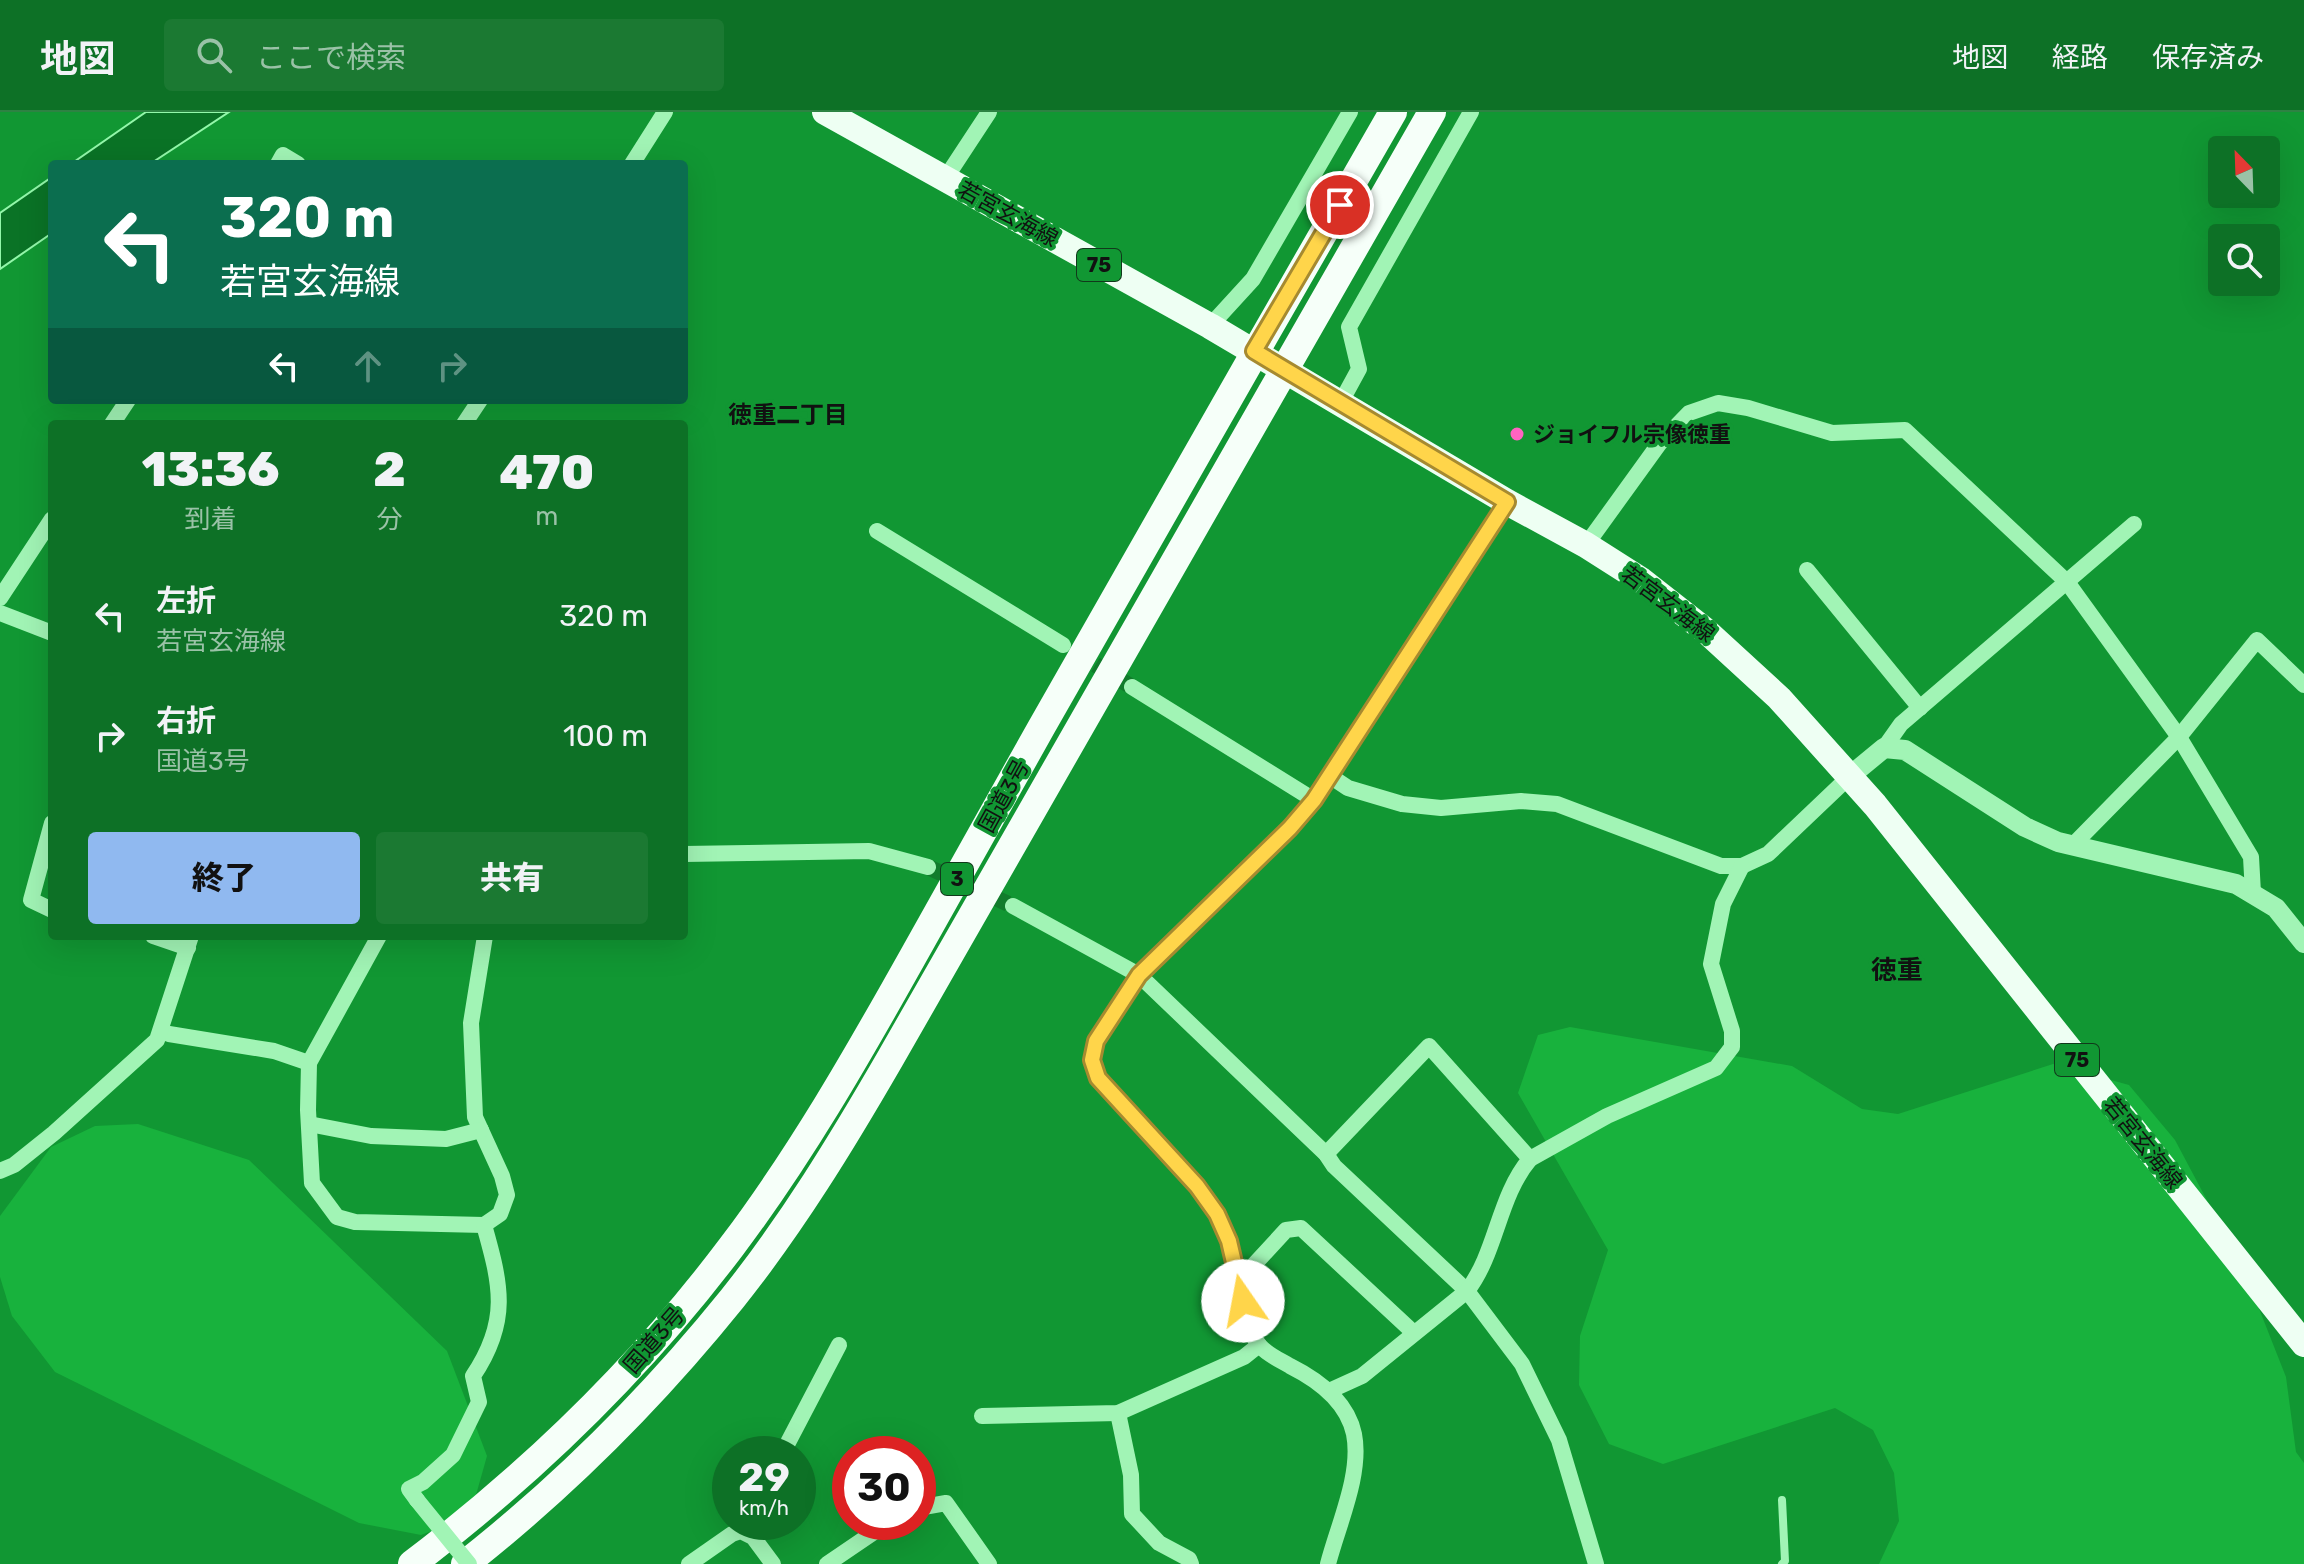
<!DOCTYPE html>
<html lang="ja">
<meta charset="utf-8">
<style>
body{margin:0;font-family:Rubik,"Noto Sans JP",sans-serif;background:#1b7932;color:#f1f3f6;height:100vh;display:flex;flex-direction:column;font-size:30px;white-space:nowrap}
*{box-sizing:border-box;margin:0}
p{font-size:26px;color:#9ac2a7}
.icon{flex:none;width:44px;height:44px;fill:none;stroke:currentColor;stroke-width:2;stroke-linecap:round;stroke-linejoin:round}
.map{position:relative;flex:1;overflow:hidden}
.side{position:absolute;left:48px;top:308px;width:640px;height:520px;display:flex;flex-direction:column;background:#0d7126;border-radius:8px;box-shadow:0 8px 32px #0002}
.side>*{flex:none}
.guide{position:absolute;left:48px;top:48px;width:640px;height:244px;border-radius:8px;box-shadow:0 8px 32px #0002;background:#0b6e4f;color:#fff;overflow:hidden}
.needle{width:52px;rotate:337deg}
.fabs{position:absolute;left:2208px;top:24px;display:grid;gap:16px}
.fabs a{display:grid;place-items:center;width:72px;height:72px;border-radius:8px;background:#0d7126;box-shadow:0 8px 32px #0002;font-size:40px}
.speed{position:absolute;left:712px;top:1324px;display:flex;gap:16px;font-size:40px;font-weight:700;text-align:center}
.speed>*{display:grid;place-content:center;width:104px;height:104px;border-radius:50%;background:#0d7126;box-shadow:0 8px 32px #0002;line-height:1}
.speed small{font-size:20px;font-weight:400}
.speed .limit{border:12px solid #d22;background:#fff;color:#111}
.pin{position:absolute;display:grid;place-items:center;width:68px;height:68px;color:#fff;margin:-34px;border:4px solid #fff;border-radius:50%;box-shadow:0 2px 8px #0007}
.me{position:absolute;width:88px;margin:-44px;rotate:348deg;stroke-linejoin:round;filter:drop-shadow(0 0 6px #0008)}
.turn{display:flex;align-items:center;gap:28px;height:168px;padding:0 40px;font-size:36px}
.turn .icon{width:104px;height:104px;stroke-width:2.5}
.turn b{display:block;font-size:56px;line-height:68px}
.lanes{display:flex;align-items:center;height:76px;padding:0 40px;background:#0003;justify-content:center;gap:40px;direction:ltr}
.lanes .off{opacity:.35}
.eta{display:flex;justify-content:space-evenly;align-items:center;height:136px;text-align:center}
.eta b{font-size:48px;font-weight:800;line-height:56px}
.primary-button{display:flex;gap:16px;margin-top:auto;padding:16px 40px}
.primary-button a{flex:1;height:92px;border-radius:8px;background:#90b9f0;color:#111;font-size:32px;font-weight:800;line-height:92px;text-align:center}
.primary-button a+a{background:#1b7932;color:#f1f3f6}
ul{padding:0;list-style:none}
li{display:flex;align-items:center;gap:24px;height:120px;padding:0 40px}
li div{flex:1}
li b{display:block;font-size:30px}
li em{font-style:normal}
header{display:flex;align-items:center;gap:48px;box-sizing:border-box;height:112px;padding:0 40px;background:#0d7126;border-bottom:2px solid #2d8343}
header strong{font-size:38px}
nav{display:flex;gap:44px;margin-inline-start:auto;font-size:28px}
.search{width:560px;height:72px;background:#1b7932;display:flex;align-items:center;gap:20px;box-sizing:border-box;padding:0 28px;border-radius:8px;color:#9ac2a7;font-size:30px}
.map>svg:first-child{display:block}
.green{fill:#18b23d}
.water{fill:#0a7326;stroke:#93f7aa;stroke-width:2}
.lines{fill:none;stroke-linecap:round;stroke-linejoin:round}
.minor-tunnel{stroke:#117c2c;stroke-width:16;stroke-dasharray:16 8;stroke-linecap:butt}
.service{stroke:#a1f4b5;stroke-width:8}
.minor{stroke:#a1f4b5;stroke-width:16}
.tertiary{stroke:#a1f4b5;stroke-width:20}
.primary{stroke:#eefff3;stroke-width:26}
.trunk{stroke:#f6fff9;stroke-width:28}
.minor-bridge{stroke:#a1f4b5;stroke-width:16}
.route-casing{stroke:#a68a30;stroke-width:20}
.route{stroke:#ffd54a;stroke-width:14}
.poi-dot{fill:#ff64c1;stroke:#119733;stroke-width:3}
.labels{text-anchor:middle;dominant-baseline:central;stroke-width:7;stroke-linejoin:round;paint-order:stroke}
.shield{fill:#119733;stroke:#11391b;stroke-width:2}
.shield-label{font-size:20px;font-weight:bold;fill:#111}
.street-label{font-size:22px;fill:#111;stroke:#119733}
.poi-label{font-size:22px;font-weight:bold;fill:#111;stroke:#119733;text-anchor:start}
.neighbourhood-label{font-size:24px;font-weight:bold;fill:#111;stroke:#119733}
.quarter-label{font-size:26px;font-weight:bold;fill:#111;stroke:#119733}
</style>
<header>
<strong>地図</strong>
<div class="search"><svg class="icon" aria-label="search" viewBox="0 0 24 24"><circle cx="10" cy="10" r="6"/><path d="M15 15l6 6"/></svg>ここで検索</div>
<nav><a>地図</a><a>経路</a><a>保存済み</a></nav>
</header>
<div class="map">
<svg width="2304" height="1452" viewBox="0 0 2304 1452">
<rect width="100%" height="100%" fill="#119733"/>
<!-- green -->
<g class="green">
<polygon points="1570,915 1792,954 1862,997 1898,1002 2053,952 2129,973 2175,1028 2243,1156 2286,1265 2296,1340 2304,1351 2304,1452 1879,1452 1899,1409 1894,1361 1873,1318 1835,1296 1663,1352 1609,1332 1579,1273 1580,1224 1608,1138 1518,981 1538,923"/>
<polygon points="138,1012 249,1048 447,1239 487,1344 472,1397 453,1411 421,1423 359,1411 55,1260 12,1204 0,1165 0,1104 51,1035 95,1014"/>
</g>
<!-- water -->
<g class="water">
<polygon points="146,0 229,0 150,52 71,52"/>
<polygon points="52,65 52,121 0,157 0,101"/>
</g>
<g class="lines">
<!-- minor-tunnel -->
<g class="minor-tunnel">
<polyline points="1075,540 1132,575"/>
<polyline points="928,755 1013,794"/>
</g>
<!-- service -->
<polyline class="service" points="1782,1388 1785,1449 1782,1452"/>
<!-- minor -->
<g class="minor">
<polyline points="278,52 283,43 298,52"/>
<polyline points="632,52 665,0"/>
<polyline points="945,67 989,0"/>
<polyline points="1210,214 1253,167 1350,0"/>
<polyline points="1341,290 1359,257 1349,215 1471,0"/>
<polyline points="112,312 128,288"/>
<polyline points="464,312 480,288"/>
<polyline points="877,419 1063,533"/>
<polyline points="1586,433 1659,332 1689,301 1718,291 1748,296 1832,321 1905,318 2067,470 2179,625 2251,745 2253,781"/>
<polyline points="1807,458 1920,596"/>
<polyline points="0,486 52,407"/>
<polyline points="0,501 52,521"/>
<polyline points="1132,575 1314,688"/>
<polyline points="1884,636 1901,612 2134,412"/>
<polyline points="1330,664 1348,676 1402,692 1441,696 1521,689 1557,692 1721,754 1742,754 1768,742 1850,664"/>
<polyline points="52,711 31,788 52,798"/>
<polyline points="2072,734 2179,625 2257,528 2304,573"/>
<polyline points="684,742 869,739 928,755"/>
<polyline points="1013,794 1139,863 1326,1042 1334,1054 1467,1179 1522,1252 1559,1328 1596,1452"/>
<polyline points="153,824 188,836"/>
<polyline points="379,824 309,951 308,998 312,1071 337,1105 355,1110 484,1113 500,1102 507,1083 502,1064 475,1005 471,911 485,824"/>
<polyline points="169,922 274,939 309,951"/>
<polyline points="309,1012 371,1024 446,1027 481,1018"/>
<path d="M1326,1042l103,-108 101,113c-32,38 -33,93 -63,132l-105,85 -33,15"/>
<polyline points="1530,1047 1607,1004 1716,956 1732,935 1732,919 1711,852 1723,792 1742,754"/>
<polyline points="0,1059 14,1053 54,1021 157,928 191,824"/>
<polyline points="1239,1169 1286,1118 1301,1116 1414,1221"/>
<polyline points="1118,1301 1131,1363 1132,1402 1159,1431 1189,1447 1191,1452"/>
<polyline points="982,1304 1118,1301 1244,1245 1259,1233"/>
<polyline points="782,1342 839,1233"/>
<path d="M417,1388l-8,-11 14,-7 30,-27 26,-53 -6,-26c37,-55 28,-91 11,-151"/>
<polyline points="918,1396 946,1391 989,1452"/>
<polyline points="689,1452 732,1422 741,1419 753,1425 773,1452"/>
<polyline points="827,1452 889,1410"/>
<path d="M1328,1452c10,-39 34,-90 26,-130 -7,-33 -36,-54 -64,-68 -10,-6 -22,-11 -30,-20 -24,-28 -22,-94 -43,-132 -11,-21 -30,-38 -46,-56 -24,-27 -49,-54 -73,-80l-6,-18 4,-19 43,-66 151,-147 24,-28 193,-298"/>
</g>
<!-- tertiary -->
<polyline class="tertiary" points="1850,664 1884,636 1905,638 2025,715 2058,730 2236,772 2276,796 2304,831"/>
<!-- primary -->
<polyline class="primary" points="825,0 1210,214 1507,390 1586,433 1641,468 1706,519 1779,586 1875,693 2304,1232"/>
<!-- trunk -->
<g class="trunk">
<path d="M412,1452c121,-92 229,-197 320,-318 68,-90 124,-188 179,-286 43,-77 87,-154 130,-232 117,-206 234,-411 352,-616"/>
<path d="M465,1452c99,-78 188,-167 267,-265 60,-75 110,-157 158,-240l542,-947"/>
</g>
<!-- minor-bridge -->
<polyline class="minor-bridge" points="417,1388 469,1452"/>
</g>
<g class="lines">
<defs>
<polyline id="route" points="1243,1189 1229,1129 1217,1102 1197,1074 1098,966 1092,948 1096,929 1139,863 1290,716 1314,688 1507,390 1254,239 1340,93"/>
</defs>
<!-- route casing -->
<use href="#route" class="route-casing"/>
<!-- route -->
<use href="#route" class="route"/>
</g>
<!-- markers -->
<circle class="poi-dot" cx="1517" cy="322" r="8"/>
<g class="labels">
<!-- shield labels -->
<g class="shield">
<rect x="1077" y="137" width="44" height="32" rx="6"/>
<rect x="941" y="751" width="32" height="32" rx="6"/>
<rect x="2055" y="932" width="44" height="32" rx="6"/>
</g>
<g class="shield-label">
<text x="1099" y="153">75</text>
<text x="957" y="767">3</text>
<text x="2077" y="948">75</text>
</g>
<!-- street labels -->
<g class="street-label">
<text transform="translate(1008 102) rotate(29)">若宮玄海線</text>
<text transform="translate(1668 492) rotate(37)">若宮玄海線</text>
<text transform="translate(1004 684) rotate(-61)">国道3号</text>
<text transform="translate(2143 1031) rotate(51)">若宮玄海線</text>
<text transform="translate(654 1228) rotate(-49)">国道3号</text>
</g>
<!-- poi labels -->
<g class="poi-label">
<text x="1533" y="322">ジョイフル宗像徳重</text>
</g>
<!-- neighbourhood labels -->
<g class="neighbourhood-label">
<text x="788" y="303">徳重二丁目</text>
</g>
<!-- quarter labels -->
<g class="quarter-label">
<text x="1897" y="858">徳重</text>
</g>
</g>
</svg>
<div class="fabs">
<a><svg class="needle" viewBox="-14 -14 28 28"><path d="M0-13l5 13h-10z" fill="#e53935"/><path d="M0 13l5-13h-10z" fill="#9ac2a7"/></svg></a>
<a><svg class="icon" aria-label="search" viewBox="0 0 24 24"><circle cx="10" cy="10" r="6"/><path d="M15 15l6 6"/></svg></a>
</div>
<div class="speed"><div>29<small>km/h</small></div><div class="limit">30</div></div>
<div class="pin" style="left:1340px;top:93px;background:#d93025"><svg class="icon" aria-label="arrive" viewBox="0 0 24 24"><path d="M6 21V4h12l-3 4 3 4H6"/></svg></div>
<svg class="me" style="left:1243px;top:1189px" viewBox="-20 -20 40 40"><circle r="19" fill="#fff"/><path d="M0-13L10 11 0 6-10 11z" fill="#ffd54a"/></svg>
<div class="guide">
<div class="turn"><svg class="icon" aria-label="left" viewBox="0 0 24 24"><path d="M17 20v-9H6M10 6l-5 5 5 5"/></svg><div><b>320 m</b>若宮玄海線</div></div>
<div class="lanes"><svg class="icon" aria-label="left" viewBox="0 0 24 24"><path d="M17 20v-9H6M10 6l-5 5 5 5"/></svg><svg class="icon off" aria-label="ahead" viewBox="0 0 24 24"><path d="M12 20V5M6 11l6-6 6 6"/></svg><svg class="icon off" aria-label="right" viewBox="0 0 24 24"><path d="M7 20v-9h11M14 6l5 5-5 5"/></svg></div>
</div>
<section class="side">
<div class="eta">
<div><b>13:36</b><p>到着</p></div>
<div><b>2</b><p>分</p></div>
<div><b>470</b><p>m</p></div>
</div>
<ul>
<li><svg class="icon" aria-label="left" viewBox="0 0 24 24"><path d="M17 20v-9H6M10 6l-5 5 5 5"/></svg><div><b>左折</b><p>若宮玄海線</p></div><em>320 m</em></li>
<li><svg class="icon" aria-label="right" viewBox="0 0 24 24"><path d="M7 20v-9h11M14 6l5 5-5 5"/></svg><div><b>右折</b><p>国道3号</p></div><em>100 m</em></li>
</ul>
<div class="primary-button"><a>終了</a><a>共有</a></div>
</section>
</div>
